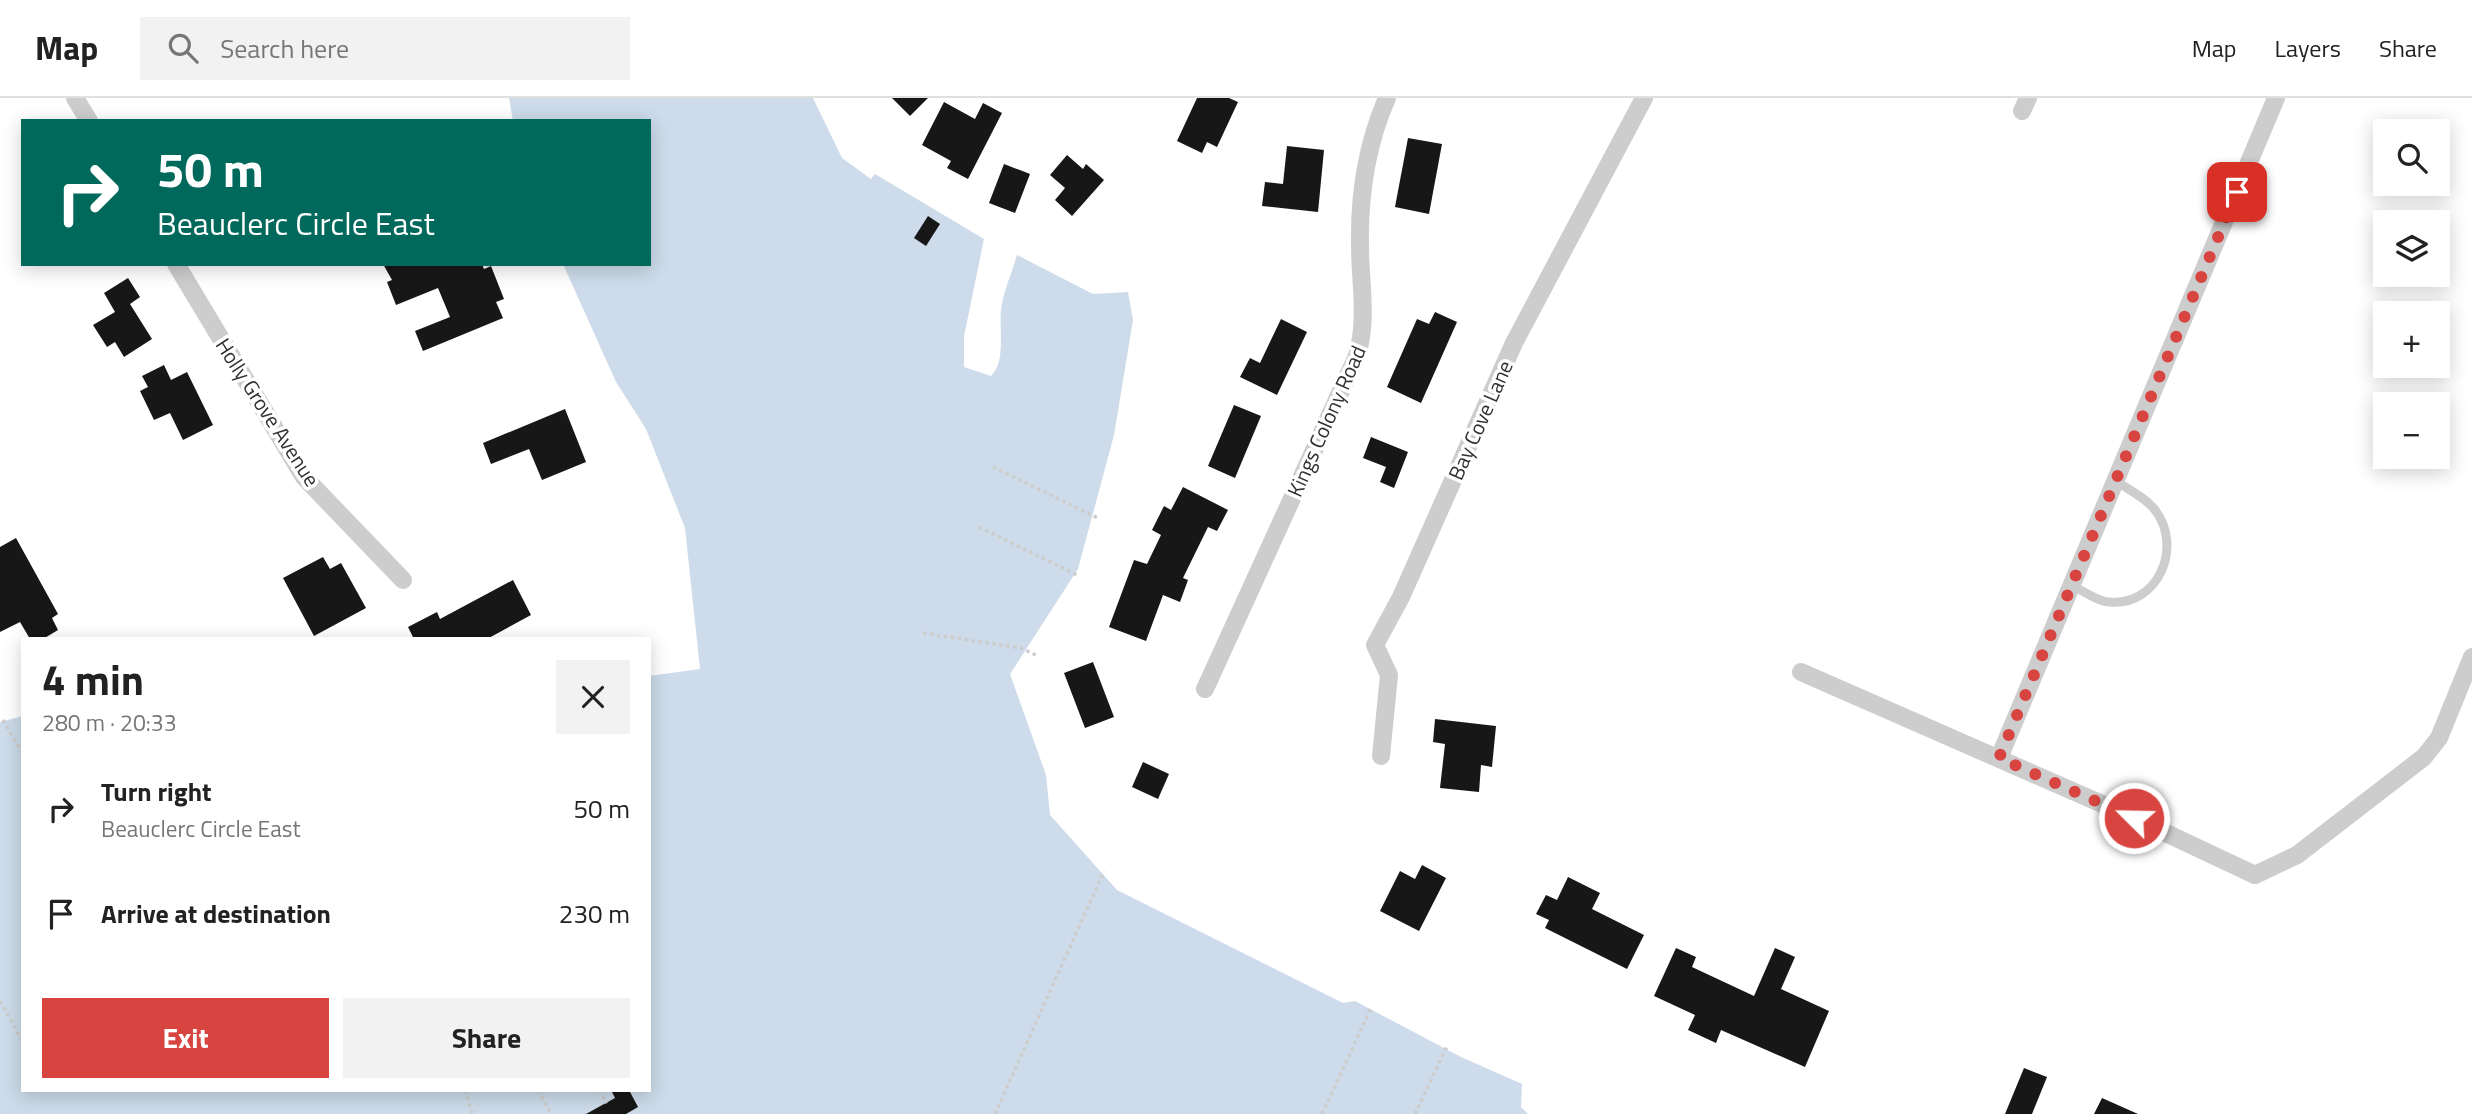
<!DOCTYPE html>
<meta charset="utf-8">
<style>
body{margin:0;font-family:"Titillium Web",sans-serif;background:#f2f2f2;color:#222;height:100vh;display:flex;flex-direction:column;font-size:26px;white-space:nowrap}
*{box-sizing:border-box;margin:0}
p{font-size:23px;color:#767676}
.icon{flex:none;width:38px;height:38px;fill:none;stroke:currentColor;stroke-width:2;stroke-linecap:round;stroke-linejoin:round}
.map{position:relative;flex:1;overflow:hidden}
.sheet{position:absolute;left:21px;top:539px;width:630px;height:455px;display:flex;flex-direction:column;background:#fff;border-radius:0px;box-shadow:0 4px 18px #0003}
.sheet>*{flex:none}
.top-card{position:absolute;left:21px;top:21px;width:630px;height:147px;border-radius:0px;box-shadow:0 4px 18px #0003;background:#00695c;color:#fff;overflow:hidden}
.tools{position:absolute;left:2373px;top:21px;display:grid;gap:14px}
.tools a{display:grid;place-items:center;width:77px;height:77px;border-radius:0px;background:#fff;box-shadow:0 4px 18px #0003;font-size:35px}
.pin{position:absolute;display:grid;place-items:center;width:60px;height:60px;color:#fff;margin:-30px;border-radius:14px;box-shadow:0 4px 10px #0006}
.me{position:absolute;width:77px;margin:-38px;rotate:293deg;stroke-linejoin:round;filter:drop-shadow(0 0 5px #0008)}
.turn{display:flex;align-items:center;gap:24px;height:147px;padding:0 21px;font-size:32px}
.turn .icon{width:91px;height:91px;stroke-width:2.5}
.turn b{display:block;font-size:49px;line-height:60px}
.round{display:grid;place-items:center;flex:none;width:74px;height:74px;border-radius:0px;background:#f2f2f2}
.overview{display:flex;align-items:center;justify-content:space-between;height:119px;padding:0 21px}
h1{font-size:42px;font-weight:700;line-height:52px}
.button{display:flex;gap:14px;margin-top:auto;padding:14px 21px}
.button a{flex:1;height:80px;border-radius:0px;background:#d84540;color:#fff;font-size:28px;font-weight:700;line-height:80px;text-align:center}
.button a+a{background:#f2f2f2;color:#222}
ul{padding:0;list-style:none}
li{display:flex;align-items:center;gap:21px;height:105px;padding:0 21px}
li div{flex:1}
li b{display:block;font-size:26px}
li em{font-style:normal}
header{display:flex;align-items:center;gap:42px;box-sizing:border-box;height:98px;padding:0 35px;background:#fff;border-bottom:2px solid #e0e0e0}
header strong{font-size:33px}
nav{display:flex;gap:38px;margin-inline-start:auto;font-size:24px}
.search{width:490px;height:63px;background:#f2f2f2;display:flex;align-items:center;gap:18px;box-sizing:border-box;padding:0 24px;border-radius:0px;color:#767676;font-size:26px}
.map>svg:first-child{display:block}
.water{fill:#cddbea}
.building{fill:#171717}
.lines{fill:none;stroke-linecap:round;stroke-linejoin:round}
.path{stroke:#cdcdcd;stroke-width:3.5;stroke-dasharray:3.5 3.5;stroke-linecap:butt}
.service{stroke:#cdcdcd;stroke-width:9}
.minor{stroke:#cdcdcd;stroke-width:18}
.route{stroke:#d84540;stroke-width:12;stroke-dasharray:0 21.6}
.labels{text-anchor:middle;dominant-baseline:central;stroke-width:7;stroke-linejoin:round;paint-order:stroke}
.street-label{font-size:21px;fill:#303030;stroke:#fff}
</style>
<header>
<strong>Map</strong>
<div class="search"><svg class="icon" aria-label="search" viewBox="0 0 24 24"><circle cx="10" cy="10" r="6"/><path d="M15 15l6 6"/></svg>Search here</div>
<nav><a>Map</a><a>Layers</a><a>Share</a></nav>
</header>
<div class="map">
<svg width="2472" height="1016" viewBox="0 0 2472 1016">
<rect width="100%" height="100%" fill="#fff"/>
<!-- water -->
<path class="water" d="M509,0h304l29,60 29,21 4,-5 109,65 -20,97v31l27,9c15,-13 8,-48 10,-66 2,-18 11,-37 16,-55l76,39 35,-2 5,28 -19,115 -36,134 -68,105 36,101 4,40 67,75 226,113 12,-2 106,56 61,27 -1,23 7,7h-1528v-392l23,-6v374h626v-414l51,-7 -15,-141 -39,-99 -30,-47 -53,-118h86v-143h-136z"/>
<!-- building -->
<g class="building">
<polygon points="892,0 928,0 910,18"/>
<polygon points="1197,0 1229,0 1238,4 1217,49 1207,44 1202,55 1177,43"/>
<polygon points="944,4 975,21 983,5 1002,15 968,81 947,70 951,63 922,47"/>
<polygon points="1408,40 1442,46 1429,116 1395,109"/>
<polygon points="1287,48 1324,52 1318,114 1262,108 1265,84 1283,86"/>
<polygon points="1067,57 1083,71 1086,66 1104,82 1072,118 1055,102 1065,90 1050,77"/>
<polygon points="1004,66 1030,76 1015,115 989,105"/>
<polygon points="928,118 940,126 926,148 914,140"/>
<polygon points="383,166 482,166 484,171 491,168 504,201 496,204 503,220 423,253 415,233 450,219 438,190 396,207 387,184 392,182"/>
<polygon points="128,180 140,199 130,206 152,241 124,259 115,244 107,249 93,227 115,214 104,195"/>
<polygon points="1435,214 1457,224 1421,305 1387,289 1417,221 1429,226"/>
<polygon points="1281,221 1307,234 1277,297 1240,279 1250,260 1260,265"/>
<polygon points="164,267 171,282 187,274 213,327 183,342 170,315 154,322 140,293 148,289 142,278"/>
<polygon points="1234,307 1261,318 1235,380 1208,368"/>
<polygon points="565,311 586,364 542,382 529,351 491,366 483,345"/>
<polygon points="1371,339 1408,354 1394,390 1380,384 1386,369 1363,360"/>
<polygon points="1183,389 1228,412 1217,433 1208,429 1183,480 1188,482 1180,504 1163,497 1146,543 1109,529 1134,462 1147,466 1161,437 1152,432 1164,408 1171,412"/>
<polygon points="16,440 58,516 52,520 58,532 43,541 30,541 20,524 0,534 0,449"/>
<polygon points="323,459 330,471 341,465 366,510 314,538 283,480"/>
<polygon points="513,482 531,517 487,541 414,541 408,529 437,514 440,521"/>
<polygon points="1093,564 1114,619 1085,630 1064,575"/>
<polygon points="1435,621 1496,628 1492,669 1481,667 1479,694 1440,690 1445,646 1433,644"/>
<polygon points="1143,664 1169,676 1158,701 1132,689"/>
<polygon points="1422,767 1446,780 1419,833 1380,813 1400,773 1415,781"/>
<polygon points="1568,779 1600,795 1592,811 1644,837 1627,871 1545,830 1549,822 1536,816 1546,797 1557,802"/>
<polygon points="1676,850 1696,859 1692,869 1754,898 1775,850 1795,859 1781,891 1829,913 1805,969 1721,932 1716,945 1688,932 1695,917 1654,898"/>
<polygon points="2024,970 2047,979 2032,1016 2005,1016"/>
<polygon points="611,992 629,992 638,1009 626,1016 586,1016 615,1000"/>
<polygon points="2102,1000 2138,1016 2094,1016"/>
</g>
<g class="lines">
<!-- path -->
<g class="path">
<polyline points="993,369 1098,420"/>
<polyline points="979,429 1079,478"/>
<polyline points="923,535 1021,550 1038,558"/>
<polyline points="3,622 23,656"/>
<polyline points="0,903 23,944"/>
<polyline points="465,992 472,1016"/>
<polyline points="538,992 551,1016"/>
<polyline points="599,992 607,1005"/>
<polyline points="995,1016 1104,773"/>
<polyline points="1322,1016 1371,910"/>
<polyline points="1415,1016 1447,948"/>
</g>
<!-- service -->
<path class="service" d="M2071,487c11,5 27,17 39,17 49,4 73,-56 45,-92 -9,-12 -26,-20 -39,-29"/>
<!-- minor -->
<g class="minor">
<polyline points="75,0 89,23"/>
<polyline points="2022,13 2028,0"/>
<polyline points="176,166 304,379 403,482"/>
<polyline points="1801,574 2134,720 2255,777 2297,757 2424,659 2439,640 2472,559"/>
<path d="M1205,591l152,-333c11,-38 3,-72 3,-111 -1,-50 7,-101 27,-147"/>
<polyline points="1381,658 1389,577 1375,547 1401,499 1514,245 1644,0"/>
<polyline points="1999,660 2276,0"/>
</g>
</g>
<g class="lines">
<!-- route -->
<polyline class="route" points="2134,720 1999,660 2237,94"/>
</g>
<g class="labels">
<!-- street labels -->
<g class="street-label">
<text transform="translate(268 314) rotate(57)">Holly Grove Avenue</text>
<text transform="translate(1480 322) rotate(-66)">Bay Cove Lane</text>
<text transform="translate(1326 323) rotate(-66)">Kings Colony Road</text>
</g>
</g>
</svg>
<div class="tools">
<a><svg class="icon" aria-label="search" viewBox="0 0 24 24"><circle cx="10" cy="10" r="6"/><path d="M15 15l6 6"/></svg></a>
<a><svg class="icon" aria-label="layers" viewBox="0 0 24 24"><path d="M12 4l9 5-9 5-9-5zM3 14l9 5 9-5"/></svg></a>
<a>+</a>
<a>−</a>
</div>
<div class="pin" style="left:2237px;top:94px;background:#d93025"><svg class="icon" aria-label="arrive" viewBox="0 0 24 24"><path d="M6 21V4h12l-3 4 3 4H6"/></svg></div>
<svg class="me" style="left:2134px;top:720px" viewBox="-20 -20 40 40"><circle r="17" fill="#d84540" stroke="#fff" stroke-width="3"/><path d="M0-11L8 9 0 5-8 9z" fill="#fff"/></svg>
<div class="top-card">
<div class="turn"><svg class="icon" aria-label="right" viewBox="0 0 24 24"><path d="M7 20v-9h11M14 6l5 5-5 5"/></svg><div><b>50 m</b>Beauclerc Circle East</div></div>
</div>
<section class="sheet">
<div class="overview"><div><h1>4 min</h1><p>280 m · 20:33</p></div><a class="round"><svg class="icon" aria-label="close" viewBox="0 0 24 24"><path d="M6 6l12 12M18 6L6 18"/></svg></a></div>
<ul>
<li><svg class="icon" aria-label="right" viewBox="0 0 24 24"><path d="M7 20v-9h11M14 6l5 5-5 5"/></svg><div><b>Turn right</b><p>Beauclerc Circle East</p></div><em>50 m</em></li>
<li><svg class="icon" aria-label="arrive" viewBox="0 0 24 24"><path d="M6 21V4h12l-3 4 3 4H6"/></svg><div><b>Arrive at destination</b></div><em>230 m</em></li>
</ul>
<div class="button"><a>Exit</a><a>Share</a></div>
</section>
</div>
